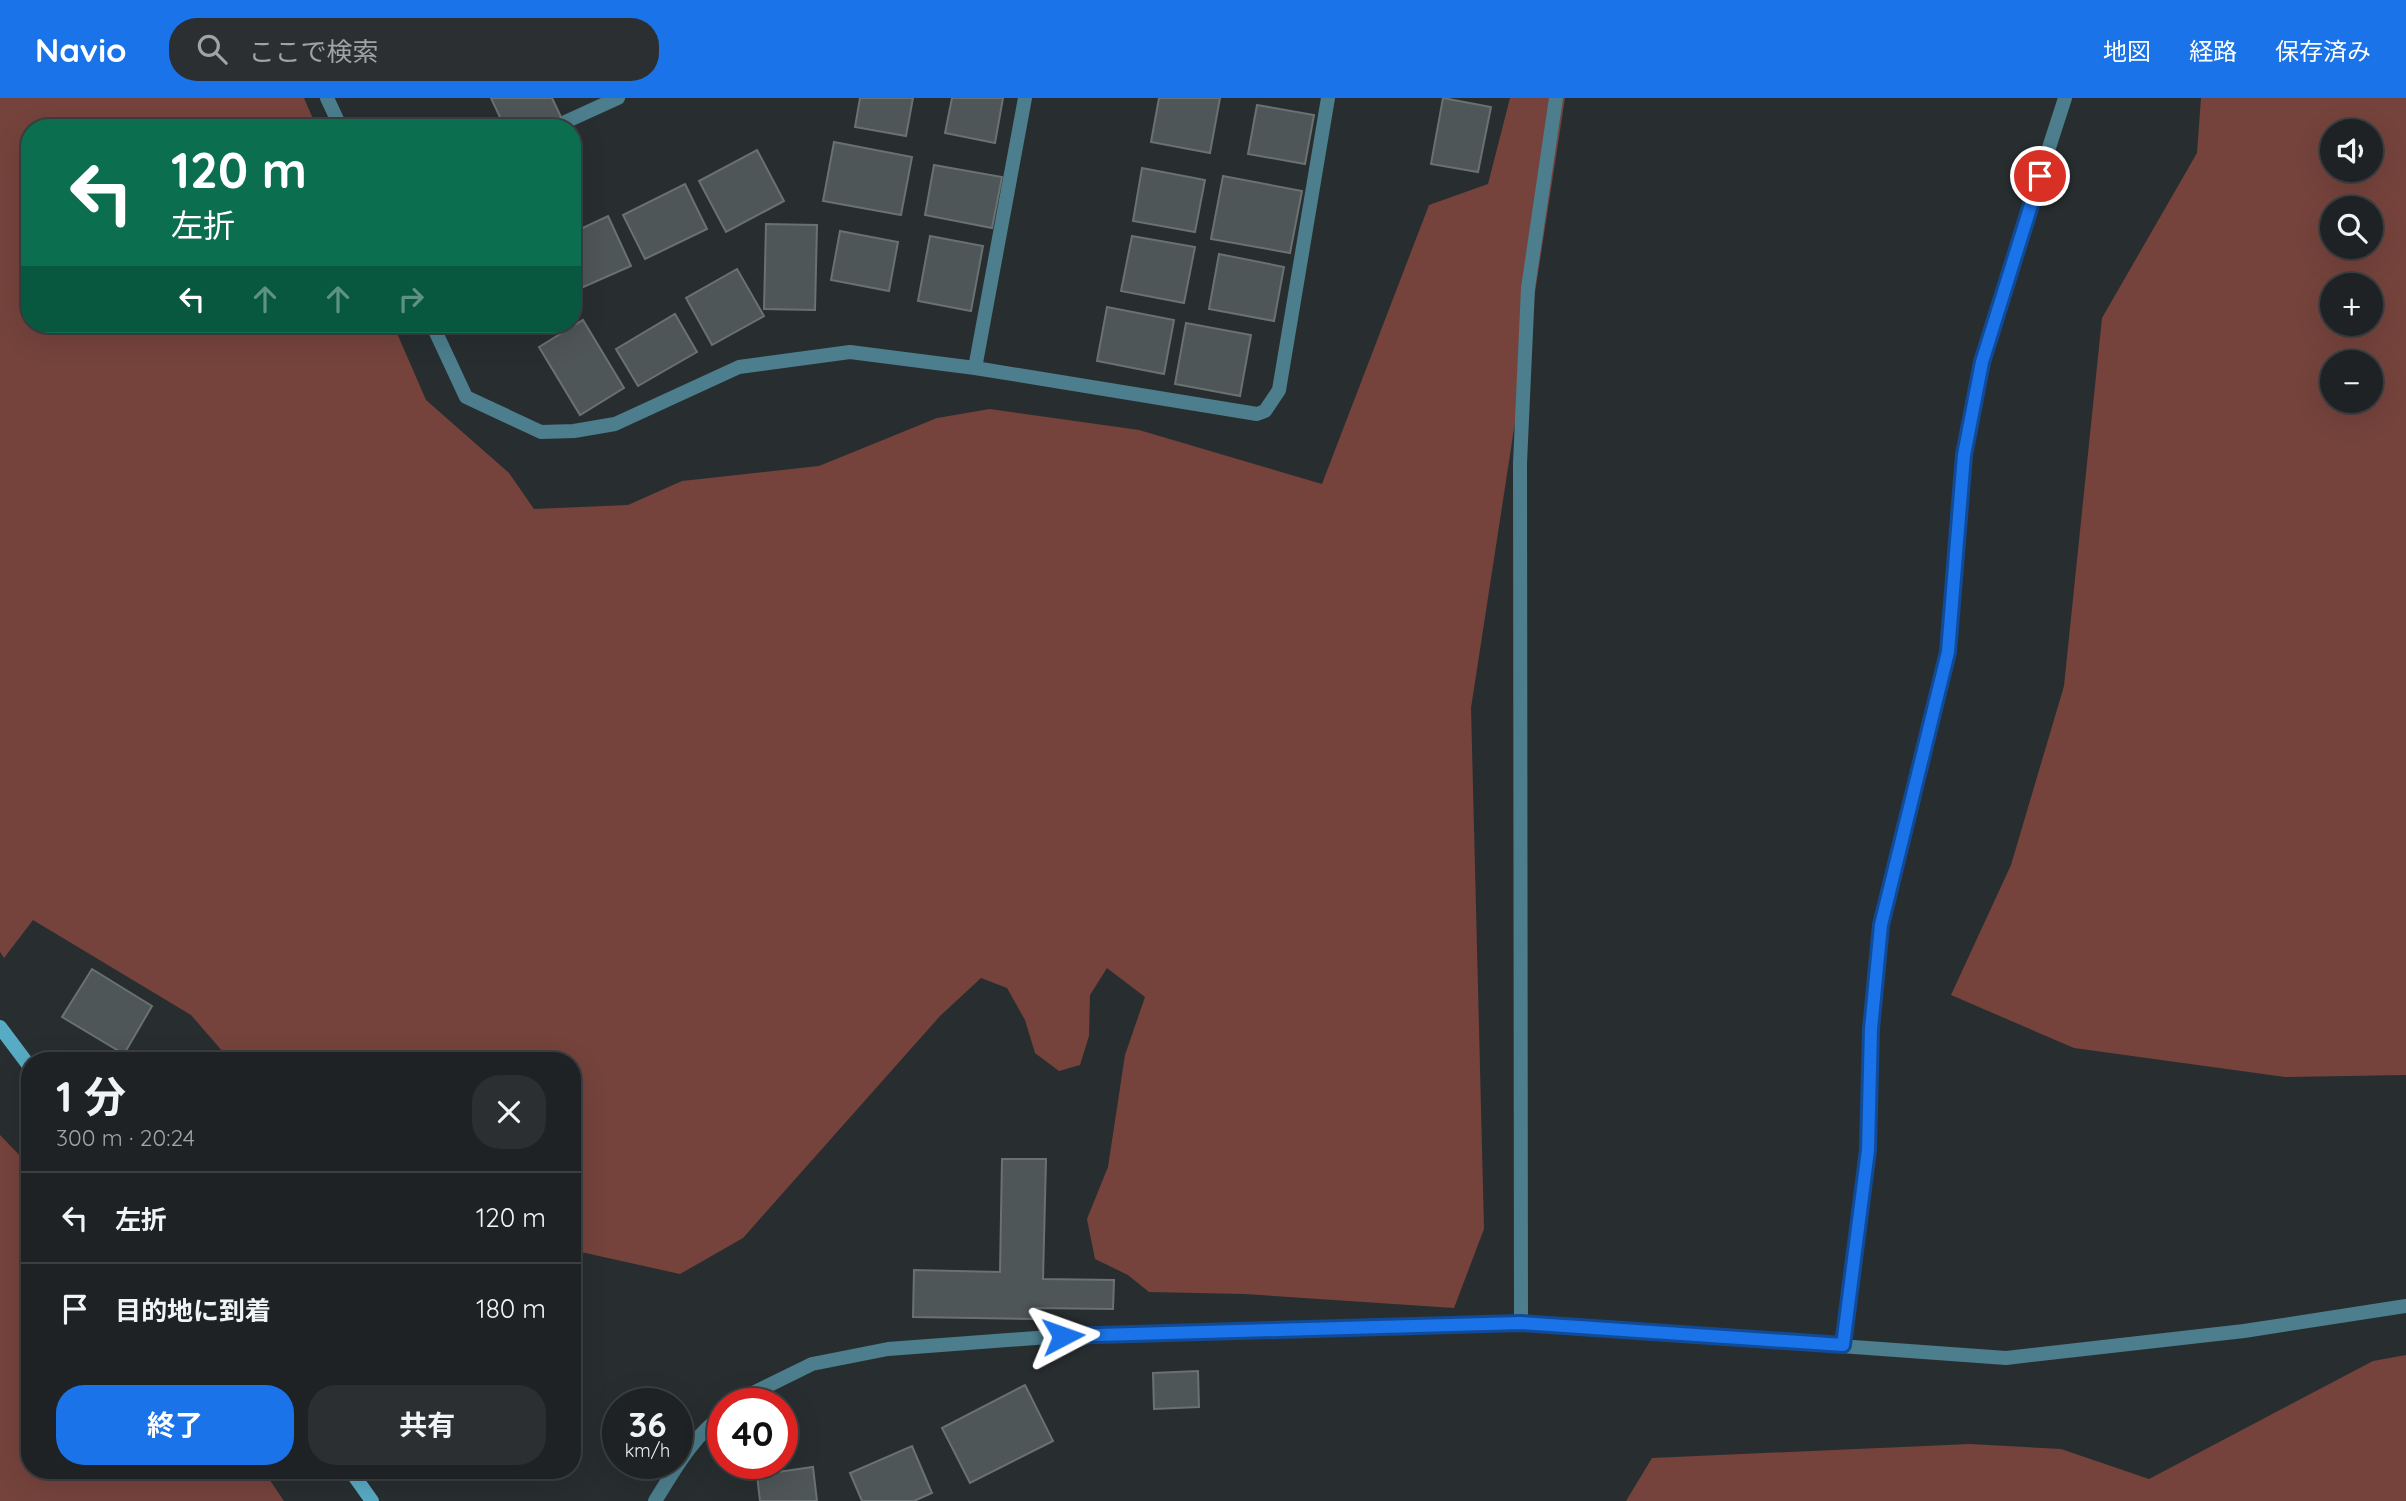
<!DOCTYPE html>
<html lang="ja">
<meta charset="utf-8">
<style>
body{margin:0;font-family:Quicksand,"Noto Sans JP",sans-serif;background:#2b2f31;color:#f1f3f6;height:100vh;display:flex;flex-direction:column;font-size:26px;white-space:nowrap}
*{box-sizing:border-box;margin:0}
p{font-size:23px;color:#a1a4a6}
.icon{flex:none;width:38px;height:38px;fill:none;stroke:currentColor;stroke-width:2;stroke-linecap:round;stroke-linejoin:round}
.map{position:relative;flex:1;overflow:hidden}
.panel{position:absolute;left:21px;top:954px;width:560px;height:427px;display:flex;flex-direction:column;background:#1e2224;border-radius:28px;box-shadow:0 7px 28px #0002,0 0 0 2px #3c3f41}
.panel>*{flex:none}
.top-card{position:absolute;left:21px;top:21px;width:560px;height:214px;border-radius:28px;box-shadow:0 7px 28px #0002,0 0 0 2px #3c3f41;background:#0b6e4f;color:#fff;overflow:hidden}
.fabs{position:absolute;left:2320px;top:21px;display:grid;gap:14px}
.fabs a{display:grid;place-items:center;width:63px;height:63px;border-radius:50%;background:#1e2224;box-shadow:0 7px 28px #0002,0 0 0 2px #3c3f41;font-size:35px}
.speed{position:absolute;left:602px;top:1290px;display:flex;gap:14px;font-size:35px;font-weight:700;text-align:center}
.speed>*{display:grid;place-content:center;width:91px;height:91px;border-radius:50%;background:#1e2224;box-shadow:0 7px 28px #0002,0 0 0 2px #3c3f41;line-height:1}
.speed small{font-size:18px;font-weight:400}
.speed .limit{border:10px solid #d22;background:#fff;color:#111}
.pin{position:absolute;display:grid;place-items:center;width:60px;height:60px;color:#fff;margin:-30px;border:4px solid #fff;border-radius:50%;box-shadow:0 2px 7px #0007}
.me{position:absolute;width:77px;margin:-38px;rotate:86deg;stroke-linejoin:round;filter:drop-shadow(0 0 5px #0008)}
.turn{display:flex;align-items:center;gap:24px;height:147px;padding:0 35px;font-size:32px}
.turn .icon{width:91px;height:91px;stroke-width:2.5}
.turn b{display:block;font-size:49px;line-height:60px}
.lanes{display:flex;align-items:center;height:66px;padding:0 35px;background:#0003;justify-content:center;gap:35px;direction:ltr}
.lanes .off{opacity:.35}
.round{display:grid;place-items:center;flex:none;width:74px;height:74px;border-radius:28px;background:#2b2f31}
.summary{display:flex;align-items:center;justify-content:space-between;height:119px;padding:0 35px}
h1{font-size:42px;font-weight:700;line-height:52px}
.cta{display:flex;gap:14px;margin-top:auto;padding:14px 35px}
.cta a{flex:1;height:80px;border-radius:28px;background:#1a73e8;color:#fff;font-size:28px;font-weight:700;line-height:80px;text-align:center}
.cta a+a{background:#2b2f31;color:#f1f3f6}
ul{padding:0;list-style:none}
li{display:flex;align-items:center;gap:21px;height:91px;padding:0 35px;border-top:2px solid #3c3f41}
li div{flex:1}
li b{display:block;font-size:26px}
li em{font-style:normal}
header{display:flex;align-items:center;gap:42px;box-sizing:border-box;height:98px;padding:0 35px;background:#1a73e8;color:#fff}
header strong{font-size:33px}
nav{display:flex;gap:38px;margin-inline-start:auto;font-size:24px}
.search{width:490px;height:63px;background:#2b2f31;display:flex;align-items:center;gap:18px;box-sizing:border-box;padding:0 24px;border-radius:28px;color:#a1a4a6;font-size:26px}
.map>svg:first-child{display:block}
.forest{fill:#75433c;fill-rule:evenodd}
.building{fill:#4f5658;stroke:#697173;stroke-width:2}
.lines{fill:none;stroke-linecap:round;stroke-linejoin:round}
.minor{stroke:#4c7e8d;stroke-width:14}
.tertiary{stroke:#4c7e8d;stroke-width:14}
.secondary{stroke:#58abc4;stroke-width:14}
.route-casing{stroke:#114b97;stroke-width:18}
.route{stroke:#1a73e8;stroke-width:12}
</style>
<header>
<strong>Navio</strong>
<div class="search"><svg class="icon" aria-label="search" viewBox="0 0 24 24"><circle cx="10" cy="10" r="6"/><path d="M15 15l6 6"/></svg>ここで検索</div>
<nav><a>地図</a><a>経路</a><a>保存済み</a></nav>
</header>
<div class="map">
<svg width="2406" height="1403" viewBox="0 0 2406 1403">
<rect width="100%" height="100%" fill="#282e30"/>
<!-- forest -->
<g class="forest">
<polygon points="0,0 304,0 317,30 30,30 30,226 393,226 426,302 509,375 534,411 628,407 682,383 819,368 937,320 990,311 1139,332 1322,386 1429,107 1488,86 1510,0 1565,0 1471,610 1484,1131 1454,1210 1245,1196 1149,1194 1128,1177 1095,1161 1087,1121 1108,1069 1125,957 1145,899 1107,870 1090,897 1089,938 1080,967 1059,973 1035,955 1025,922 1007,890 981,880 940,918 743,1140 680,1176 572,1152 572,962 230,962 191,917 33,822 4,860 0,854"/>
<path d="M2201,0h205v977l-121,2 -211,-29 -123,-53 60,-130 53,-179 38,-368 95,-165zM2333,33h38v39h-38zM2333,110h38v39h-38zM2333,187h38v39h-38zM2333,264h38v39h-38z"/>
<polygon points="0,1037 30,1068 30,1372 263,1372 284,1403 0,1403"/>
<polygon points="2406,1257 2406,1403 1626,1403 1652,1360 1970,1346 2061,1351 2149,1381 2373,1263"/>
</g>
<!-- building -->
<g class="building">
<polygon points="491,0 552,0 562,21 545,30 505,30"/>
<polygon points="860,0 913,0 906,38 855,29"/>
<polygon points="952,0 1003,0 995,45 945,35"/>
<polygon points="1159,0 1220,0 1210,55 1151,44"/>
<polygon points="1443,0 1491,9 1478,74 1431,66"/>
<polygon points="1257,7 1314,17 1305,66 1248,56"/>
<polygon points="834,44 912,59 901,117 823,103"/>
<polygon points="757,52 784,103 726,134 699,83"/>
<polygon points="934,67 1002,79 992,130 925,117"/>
<polygon points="1142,70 1205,82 1195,134 1133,123"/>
<polygon points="1223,78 1302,93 1290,155 1211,141"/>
<polygon points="685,86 707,131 645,161 623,117"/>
<polygon points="608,118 631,168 572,194 572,135"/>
<polygon points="766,126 817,127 815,212 764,211"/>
<polygon points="840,133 898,144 889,193 831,182"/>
<polygon points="930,138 983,148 971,213 918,203"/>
<polygon points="1132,138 1195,149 1184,205 1121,193"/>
<polygon points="1219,156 1284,169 1274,223 1209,211"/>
<polygon points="737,171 764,218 712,247 686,200"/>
<polygon points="1107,209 1174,222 1164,276 1097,263"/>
<polygon points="675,216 697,254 638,288 616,251"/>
<polygon points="583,222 624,290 580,317 539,249"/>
<polygon points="1186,225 1251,237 1240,298 1175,286"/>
<polygon points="92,871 152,908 124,956 62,919"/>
<polygon points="1002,1061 1046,1061 1043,1181 1114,1182 1113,1211 1035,1210 1035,1221 913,1219 914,1172 1000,1174"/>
<polygon points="1198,1273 1199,1309 1154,1311 1153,1275"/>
<polygon points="1025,1287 1053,1343 970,1385 942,1330"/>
<polygon points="912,1348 932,1395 914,1403 862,1403 850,1375"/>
<polygon points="813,1369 817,1403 760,1403 757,1377"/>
</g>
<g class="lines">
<!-- minor -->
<g class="minor">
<polyline points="327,0 341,30"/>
<polyline points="552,30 618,0"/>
<polyline points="432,226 466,299 541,334 574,333 615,326 739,269 850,254 975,270 1257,316 1265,313 1279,292 1328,0"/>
<polyline points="975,270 1025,0"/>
<polyline points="1843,1247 1869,1052 1871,931 1881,827 1948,554 1964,357 1990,233 2065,0"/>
</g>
<!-- tertiary -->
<g class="tertiary">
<polyline points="1521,1225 1520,365 1528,190 1556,0"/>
<polyline points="738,1306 753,1295 812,1266 888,1251 1089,1236 1521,1225 2006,1260 2244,1233 2406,1208"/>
<path d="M655,1403c19,-30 38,-65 68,-86"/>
</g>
<!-- secondary -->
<g class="secondary">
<polyline points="0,929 30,969"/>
<polyline points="350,1372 372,1403"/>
</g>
</g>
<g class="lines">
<defs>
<polyline id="route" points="1063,1238 1521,1225 1843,1247 1868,1052 1871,931 1881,827 1948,554 1964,357 1982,264 2040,78"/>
</defs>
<!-- route casing -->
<use href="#route" class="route-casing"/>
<!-- route -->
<use href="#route" class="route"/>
</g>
</svg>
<div class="fabs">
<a><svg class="icon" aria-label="sound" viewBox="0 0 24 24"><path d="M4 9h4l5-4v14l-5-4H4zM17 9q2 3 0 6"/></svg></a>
<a><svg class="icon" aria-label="search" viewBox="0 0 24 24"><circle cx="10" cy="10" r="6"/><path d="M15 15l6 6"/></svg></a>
<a>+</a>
<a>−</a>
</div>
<div class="speed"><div>36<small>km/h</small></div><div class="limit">40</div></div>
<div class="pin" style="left:2040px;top:78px;background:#d93025"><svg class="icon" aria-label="arrive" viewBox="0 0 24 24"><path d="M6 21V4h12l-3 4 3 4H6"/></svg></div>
<svg class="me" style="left:1063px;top:1238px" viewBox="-20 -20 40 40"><path d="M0-17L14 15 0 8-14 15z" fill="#1a73e8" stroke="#fff" stroke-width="4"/></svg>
<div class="top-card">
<div class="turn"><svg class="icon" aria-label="left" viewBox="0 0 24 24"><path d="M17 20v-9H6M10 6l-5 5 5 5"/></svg><div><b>120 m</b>左折</div></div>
<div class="lanes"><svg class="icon" aria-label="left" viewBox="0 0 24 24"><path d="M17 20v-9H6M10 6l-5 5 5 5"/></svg><svg class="icon off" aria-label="ahead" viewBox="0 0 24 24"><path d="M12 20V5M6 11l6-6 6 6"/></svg><svg class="icon off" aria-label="ahead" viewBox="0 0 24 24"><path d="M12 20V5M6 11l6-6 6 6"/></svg><svg class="icon off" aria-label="right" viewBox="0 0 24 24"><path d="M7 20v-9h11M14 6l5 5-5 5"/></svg></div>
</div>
<section class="panel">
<div class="summary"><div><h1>1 分</h1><p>300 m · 20:24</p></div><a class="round"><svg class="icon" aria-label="close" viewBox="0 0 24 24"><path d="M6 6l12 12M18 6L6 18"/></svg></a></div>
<ul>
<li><svg class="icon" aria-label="left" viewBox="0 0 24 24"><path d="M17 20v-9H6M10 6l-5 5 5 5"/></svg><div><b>左折</b></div><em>120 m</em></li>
<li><svg class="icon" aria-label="arrive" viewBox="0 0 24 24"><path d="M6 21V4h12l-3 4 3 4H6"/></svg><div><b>目的地に到着</b></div><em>180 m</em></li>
</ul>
<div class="cta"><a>終了</a><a>共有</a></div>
</section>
</div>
